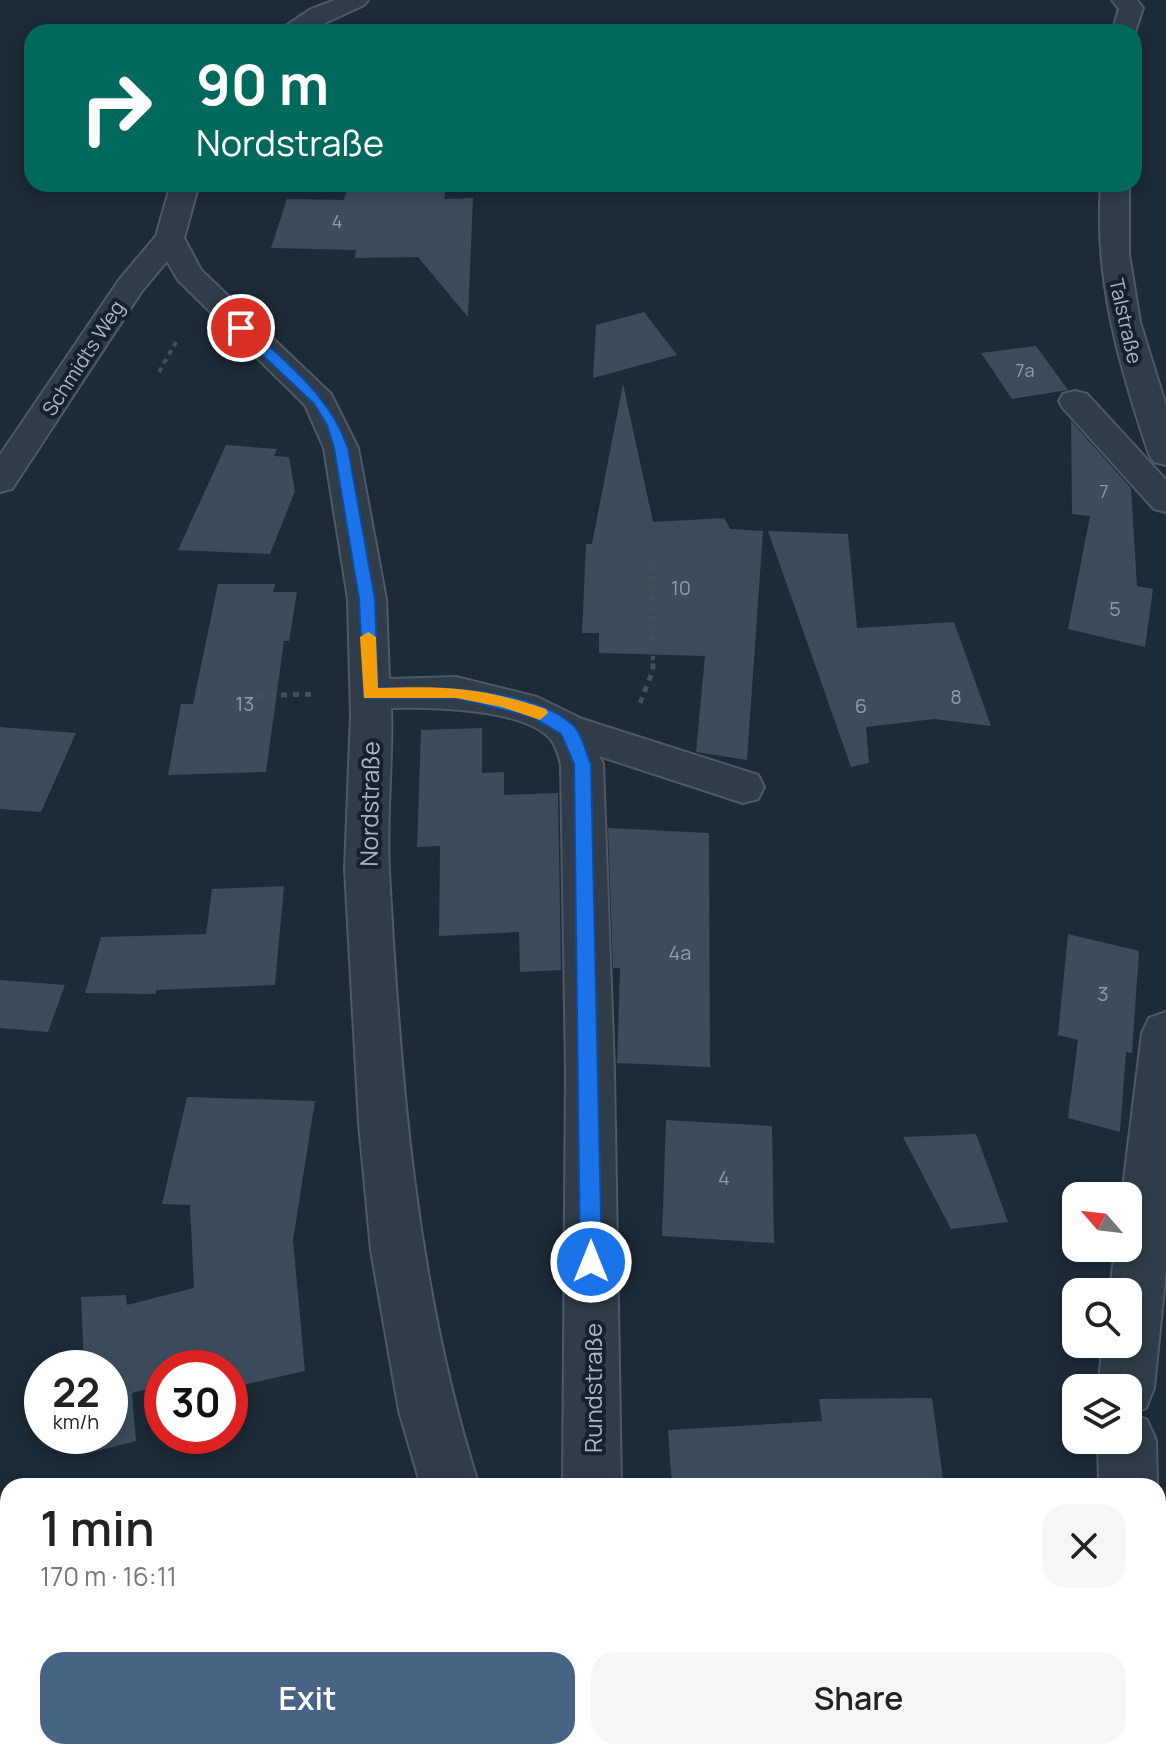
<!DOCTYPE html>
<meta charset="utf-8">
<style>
body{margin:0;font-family:Manrope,sans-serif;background:#f6f6f6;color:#222;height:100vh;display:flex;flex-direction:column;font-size:30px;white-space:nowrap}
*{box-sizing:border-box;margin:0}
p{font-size:26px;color:#767676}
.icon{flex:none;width:44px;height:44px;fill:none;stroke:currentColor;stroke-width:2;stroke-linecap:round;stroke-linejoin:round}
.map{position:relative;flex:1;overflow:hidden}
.panel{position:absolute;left:0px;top:1478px;width:1166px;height:282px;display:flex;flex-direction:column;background:#fff;border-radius:24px 24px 0 0;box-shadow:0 4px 12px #0003}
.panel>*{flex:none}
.top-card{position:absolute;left:24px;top:24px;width:1118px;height:168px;border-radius:24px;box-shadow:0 4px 12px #0003;background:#00695c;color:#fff;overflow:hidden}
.needle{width:52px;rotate:298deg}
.buttons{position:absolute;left:1062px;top:1182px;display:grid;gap:16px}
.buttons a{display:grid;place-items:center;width:80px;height:80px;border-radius:16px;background:#fff;box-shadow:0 4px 12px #0003;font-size:40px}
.speed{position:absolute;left:24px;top:1350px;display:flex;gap:16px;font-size:40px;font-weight:700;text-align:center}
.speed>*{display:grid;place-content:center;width:104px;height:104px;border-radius:50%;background:#fff;box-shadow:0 4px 12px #0003;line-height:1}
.speed small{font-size:20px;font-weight:400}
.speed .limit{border:12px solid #d22;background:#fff;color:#111}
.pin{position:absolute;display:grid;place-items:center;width:68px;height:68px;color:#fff;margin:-34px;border:4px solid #fff;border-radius:50%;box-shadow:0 2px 8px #0007}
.me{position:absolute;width:88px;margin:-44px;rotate:0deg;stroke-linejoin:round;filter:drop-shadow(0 0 6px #0008)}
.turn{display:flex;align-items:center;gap:28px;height:168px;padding:0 40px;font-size:36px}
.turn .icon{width:104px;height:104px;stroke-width:2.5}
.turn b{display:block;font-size:56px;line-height:68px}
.round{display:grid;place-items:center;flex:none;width:84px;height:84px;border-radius:24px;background:#f6f6f6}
.head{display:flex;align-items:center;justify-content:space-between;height:136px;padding:0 40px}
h1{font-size:48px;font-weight:600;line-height:60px}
.cta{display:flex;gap:16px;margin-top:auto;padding:16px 40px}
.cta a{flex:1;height:92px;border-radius:24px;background:#476485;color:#fff;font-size:32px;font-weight:600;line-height:92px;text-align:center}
.cta a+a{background:#f6f6f6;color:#222}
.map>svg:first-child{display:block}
.building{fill:#3d4c5c}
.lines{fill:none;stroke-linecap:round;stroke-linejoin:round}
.minor-casing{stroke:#4e5966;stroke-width:4}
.path-far1{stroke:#3c5455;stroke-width:4;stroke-dasharray:5 5;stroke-linecap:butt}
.path{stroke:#3c5455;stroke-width:5;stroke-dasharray:6 6;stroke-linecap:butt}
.minor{fill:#303c47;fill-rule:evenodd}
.route{fill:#1a73e8;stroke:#114b97;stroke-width:2}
.slow{fill:#f59e0b}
.labels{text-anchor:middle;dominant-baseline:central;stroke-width:8;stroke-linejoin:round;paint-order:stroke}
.far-number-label{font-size:18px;fill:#8f9cab}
.far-street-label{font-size:20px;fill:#aab6c5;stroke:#16212b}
.number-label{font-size:20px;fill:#8f9cab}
.street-label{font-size:24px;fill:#aab6c5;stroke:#16212b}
</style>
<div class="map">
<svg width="1166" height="1759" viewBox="0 0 1166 1759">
<rect width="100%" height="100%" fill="#1d2a37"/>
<!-- building -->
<g class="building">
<polygon points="349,184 447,184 444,199 473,198 468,317 418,257 355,258 356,250 271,248 287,199 344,200"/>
<polygon points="644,312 677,355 593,378 596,325"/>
<polygon points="1036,346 1068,390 1012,399 981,353"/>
<polygon points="623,384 653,522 724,518 730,529 763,531 747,760 696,752 705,656 599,653 599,633 582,633 586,544 592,544"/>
<polygon points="1071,421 1131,488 1137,586 1153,589 1145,647 1068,629 1090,516 1072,514"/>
<polygon points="226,445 277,449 274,456 289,457 295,491 270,554 178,550"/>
<polygon points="768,531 848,534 857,628 954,622 991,726 934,719 866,727 869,763 851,767"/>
<polygon points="218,584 275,584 273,592 297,592 289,641 284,641 266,772 168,775 181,704 193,704"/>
<polygon points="0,727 76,733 41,812 0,809"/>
<polygon points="482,728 482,773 504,772 504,795 558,793 561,970 520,972 519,932 439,936 440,846 417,847 421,730"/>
<polygon points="608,828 709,833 710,1067 617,1063 620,968 613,968"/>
<polygon points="284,886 275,985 156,990 156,994 85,993 101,937 206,934 212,889"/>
<polygon points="1068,934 1139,951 1132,1053 1126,1052 1120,1132 1068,1118 1078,1040 1058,1035"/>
<polygon points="0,980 65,985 48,1032 0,1028"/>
<polygon points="187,1097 315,1101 293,1240 305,1371 230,1388 230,1367 162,1368 162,1385 132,1393 136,1441 88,1453 87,1436 110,1436 110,1368 84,1368 81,1297 126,1295 127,1305 194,1288 190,1205 162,1204"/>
<polygon points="666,1120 772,1126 774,1243 662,1236"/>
<polygon points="976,1134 1008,1222 951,1229 903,1137"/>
<polygon points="932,1398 944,1486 672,1486 668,1430 822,1421 819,1399"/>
</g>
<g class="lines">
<defs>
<g id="minor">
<polygon points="335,0 368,0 364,5 306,32 277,32 311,9"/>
<polygon points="1112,0 1137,0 1143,8 1134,35 1134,32 1112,32 1119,9"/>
<path d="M171,184h28l-15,54 17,32 130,124 27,54 28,151 3,80 67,-2 81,20 45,22 176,56 6,12 -6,12 -15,4 -144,-47 4,8 11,306 7,416h-58l3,-416 -5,-306c-2,-7 -5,-17 -9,-23 -24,-33 -124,-34 -161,-33 2,54 -5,109 -2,163 11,206 27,418 90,615h-58l-22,-75 -28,-161 -12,-127 -14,-254 6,-154 -3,-116 -24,-151 -19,-43 -127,-125 -11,-19 -25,30 -130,198 -12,3v-37l119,-175 37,-44z"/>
<path d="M1101,184h28v70l11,68 26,84v59l-12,-3 -5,-8c-30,-89 -55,-175 -48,-270z"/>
<polygon points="1075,391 1087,394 1166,480 1166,512 1154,509 1063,408 1059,401 1063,394"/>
<polygon points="1166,1012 1166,1269 1154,1388 1146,1408 1132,1413 1147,1420 1156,1440 1157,1486 1099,1486 1098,1440 1128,1440 1128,1388 1098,1388 1103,1344 1128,1344 1128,1292 1110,1292 1115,1248 1128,1248 1128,1196 1122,1196 1142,1033 1149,1018"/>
<polygon points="1158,1727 1166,1737 1166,1759 1108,1759 1108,1752 1158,1752"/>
<polygon points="508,1752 572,1752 575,1759 511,1759"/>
</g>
</defs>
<!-- minor casing -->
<use href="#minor" class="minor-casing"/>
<!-- path-far1 -->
<g class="path-far1">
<polyline points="159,372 176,342"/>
<polyline points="653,566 653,660"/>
</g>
<!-- path -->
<g class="path">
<polyline points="245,696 317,694"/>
<polyline points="640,703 653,670 653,658"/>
</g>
<!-- minor -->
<use href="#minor" class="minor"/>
</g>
<!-- route -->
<path class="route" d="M237,325h9c40,38 84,70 102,123l27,151 3,89c54,-1 152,-2 195,37 9,8 13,28 18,39l11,498 -3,8 -8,3 -8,-3 -3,-8 -6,-498 -13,-30 -29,-17 -76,-19h-92l-5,-99 -25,-151 -7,-23 -13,-21 -77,-73z"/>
<!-- slow -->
<path class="slow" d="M368,632l8,5 2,51c68,-2 103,-1 168,21l2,4 -8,7 -38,-13 -46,-9h-92l-4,-61z"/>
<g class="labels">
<!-- far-number labels -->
<g class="far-number-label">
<text x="337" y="221">4</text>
<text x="1025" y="370">7a</text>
<text x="1104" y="491">7</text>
</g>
<!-- far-street labels -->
<g class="far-street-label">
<text transform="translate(1126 321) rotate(77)">Talstraße</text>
<text transform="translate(83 358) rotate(-57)">Schmidts Weg</text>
</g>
<!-- number labels -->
<g class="number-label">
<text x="681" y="587">10</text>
<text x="1115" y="608">5</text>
<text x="956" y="696">8</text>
<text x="245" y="703">13</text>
<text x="861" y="705">6</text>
<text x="680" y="952">4a</text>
<text x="1103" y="993">3</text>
<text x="724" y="1177">4</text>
</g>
<!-- street labels -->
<g class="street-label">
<text transform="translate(369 804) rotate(-89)">Nordstraße</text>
<text transform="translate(592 1388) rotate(-90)">Rundstraße</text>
</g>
</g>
</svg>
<div class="buttons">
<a><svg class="needle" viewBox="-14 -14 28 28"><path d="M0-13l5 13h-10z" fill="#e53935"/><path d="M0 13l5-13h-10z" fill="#767676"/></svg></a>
<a><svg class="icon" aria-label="search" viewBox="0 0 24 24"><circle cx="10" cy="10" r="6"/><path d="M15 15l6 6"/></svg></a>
<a><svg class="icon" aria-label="layers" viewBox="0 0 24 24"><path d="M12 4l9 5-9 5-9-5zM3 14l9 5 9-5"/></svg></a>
</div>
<div class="speed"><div>22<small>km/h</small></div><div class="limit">30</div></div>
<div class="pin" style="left:241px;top:328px;background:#d93025"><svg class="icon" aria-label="arrive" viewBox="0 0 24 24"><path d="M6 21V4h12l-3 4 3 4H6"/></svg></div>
<svg class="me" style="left:591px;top:1262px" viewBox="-20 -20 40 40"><circle r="17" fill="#1a73e8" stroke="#fff" stroke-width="3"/><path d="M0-11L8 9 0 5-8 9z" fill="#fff"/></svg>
<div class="top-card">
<div class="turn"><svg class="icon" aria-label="right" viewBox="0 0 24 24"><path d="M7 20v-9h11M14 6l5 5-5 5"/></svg><div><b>90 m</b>Nordstraße</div></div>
</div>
<section class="panel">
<div class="head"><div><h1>1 min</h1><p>170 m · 16:11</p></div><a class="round"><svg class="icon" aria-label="close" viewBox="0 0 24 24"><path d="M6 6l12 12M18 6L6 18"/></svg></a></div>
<div class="cta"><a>Exit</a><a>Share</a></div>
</section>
</div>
